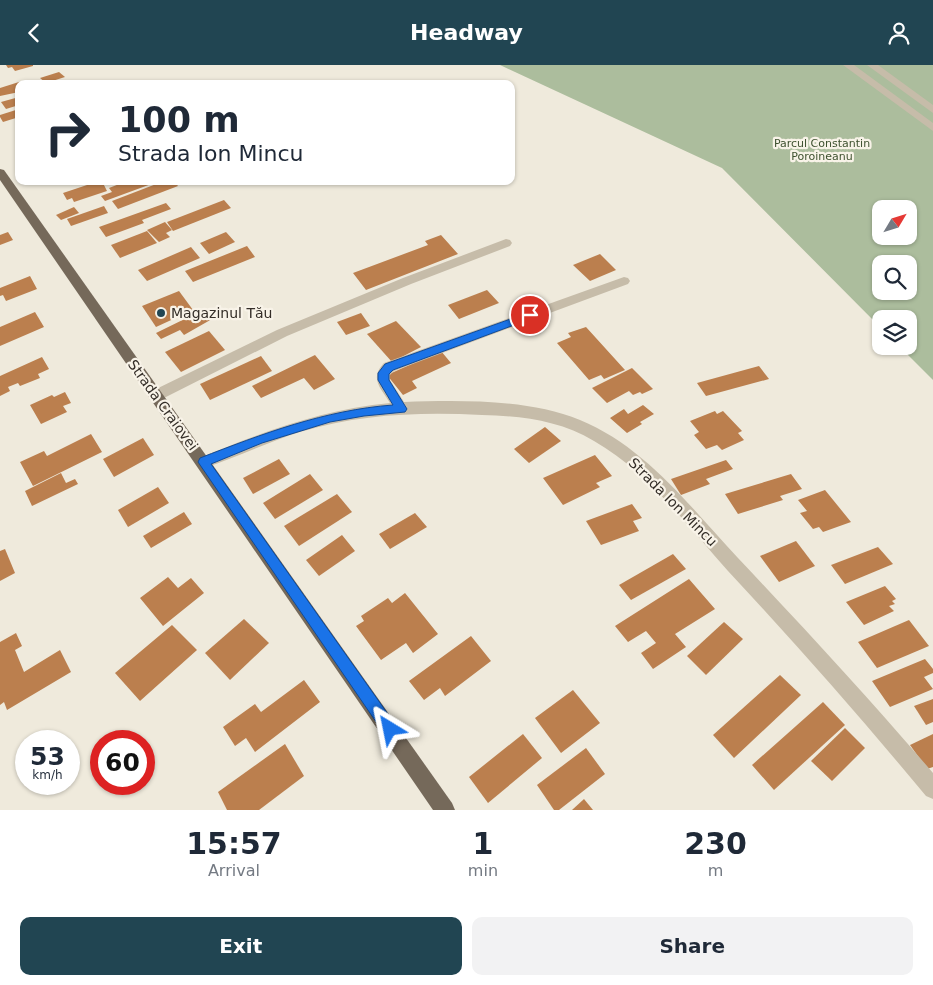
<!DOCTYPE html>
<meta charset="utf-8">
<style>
body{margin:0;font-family:"DejaVu Sans",sans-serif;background:#f2f2f3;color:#1f2937;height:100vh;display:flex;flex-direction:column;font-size:19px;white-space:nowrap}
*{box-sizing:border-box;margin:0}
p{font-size:16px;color:#747a83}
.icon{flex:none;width:28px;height:28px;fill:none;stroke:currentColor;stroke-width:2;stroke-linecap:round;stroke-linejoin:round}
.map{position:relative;height:745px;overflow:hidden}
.panel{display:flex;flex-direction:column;background:#fff;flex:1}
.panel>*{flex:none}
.guide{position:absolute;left:15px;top:15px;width:500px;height:105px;border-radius:10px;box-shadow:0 1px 4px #0004;background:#fff;color:#1f2937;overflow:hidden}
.needle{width:32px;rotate:52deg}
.buttons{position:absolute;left:872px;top:135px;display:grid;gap:10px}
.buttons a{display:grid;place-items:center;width:45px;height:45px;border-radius:10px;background:#fff;box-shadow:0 1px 4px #0004;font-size:25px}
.speed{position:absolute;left:15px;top:665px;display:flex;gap:10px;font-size:25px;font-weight:700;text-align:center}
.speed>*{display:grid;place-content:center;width:65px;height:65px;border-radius:50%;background:#fff;box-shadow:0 1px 4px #0004;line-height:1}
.speed small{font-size:12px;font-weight:400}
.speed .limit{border:8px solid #d22;background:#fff;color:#111}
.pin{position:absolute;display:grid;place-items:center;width:42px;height:42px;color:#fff;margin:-21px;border:2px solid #fff;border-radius:50%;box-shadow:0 1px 5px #0007}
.me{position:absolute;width:55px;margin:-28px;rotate:325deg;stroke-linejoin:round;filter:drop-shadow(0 0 4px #0008)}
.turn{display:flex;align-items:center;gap:18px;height:105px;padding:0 20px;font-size:22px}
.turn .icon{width:65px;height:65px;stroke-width:2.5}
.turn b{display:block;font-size:35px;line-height:42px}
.eta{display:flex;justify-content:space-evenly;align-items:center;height:85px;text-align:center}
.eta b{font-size:30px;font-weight:600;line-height:35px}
.action{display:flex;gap:10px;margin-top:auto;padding:10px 20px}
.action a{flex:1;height:58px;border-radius:10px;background:#214552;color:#fff;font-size:20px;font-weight:600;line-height:58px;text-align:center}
.action a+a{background:#f2f2f3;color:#1f2937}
header{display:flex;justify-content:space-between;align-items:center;height:65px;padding:0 20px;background:#214552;color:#fff;font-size:22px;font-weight:600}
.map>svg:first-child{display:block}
.green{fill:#acbd9d;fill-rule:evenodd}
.building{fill:#bb7f4e}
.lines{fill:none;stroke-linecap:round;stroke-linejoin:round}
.minor{fill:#c6bca9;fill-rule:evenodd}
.major{fill:#75695a;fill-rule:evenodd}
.route{fill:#1a73e8;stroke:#114b97}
.poi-dot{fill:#214552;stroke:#f8f3e8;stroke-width:2}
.labels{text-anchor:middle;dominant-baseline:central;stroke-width:4.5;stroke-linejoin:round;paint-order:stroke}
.far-park-label{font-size:11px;fill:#3d502e;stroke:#f8f3e8}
.poi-label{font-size:14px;fill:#342e28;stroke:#f8f3e8;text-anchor:start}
.street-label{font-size:14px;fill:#342e28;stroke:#f8f3e8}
</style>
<header><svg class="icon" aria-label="back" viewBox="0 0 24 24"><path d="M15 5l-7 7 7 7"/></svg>Headway<svg class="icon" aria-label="person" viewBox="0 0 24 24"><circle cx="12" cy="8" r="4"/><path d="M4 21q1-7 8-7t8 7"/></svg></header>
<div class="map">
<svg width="933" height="745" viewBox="0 0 933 745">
<rect width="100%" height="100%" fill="#efeadc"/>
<!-- green -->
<path class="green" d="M500,0h433v315l-34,-34h10v-27h-28v9l-159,-160zM881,144h28v27h-28zM881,199h28v27h-28z"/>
<!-- building -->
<g class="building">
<polygon points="6,0 33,0 33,1 15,6 12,2 8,3"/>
<polygon points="59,7 65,12 46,18 40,13"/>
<polygon points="19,17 19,27 0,31 0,23"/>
<polygon points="19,32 19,40 6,44 1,37"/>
<polygon points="19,44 19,52 3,57 0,52 0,50"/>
<polygon points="99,116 102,116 107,126 74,137 72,133 67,135 63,128"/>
<polygon points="127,116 153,116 154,118 105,136 101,131 112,127 109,123"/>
<polygon points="164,116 174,116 178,121 118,144 112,136"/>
<polygon points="224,135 231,143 173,166 167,157"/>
<polygon points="166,138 171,144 142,155 144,158 106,172 99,162"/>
<polygon points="104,141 108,148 71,161 67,154"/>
<polygon points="74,142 79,148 61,155 56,150"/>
<polygon points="165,157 172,165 166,168 170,172 159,177 147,165"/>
<polygon points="147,166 157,178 120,193 111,180"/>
<polygon points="8,167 13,175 0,180 0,170"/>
<polygon points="226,167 235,177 209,189 200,178"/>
<polygon points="441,170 458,189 366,225 353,208 428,180 425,176"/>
<polygon points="247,181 255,192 193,217 185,206"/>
<polygon points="191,182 200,193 147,216 138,205"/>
<polygon points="600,189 616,205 590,216 573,200"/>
<polygon points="30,211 37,224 6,236 3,230 0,231 0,223"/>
<polygon points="487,225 499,238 459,254 448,240"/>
<polygon points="179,226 193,245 156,262 142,241"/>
<polygon points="203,245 212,254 184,270 180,265 161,274 156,268"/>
<polygon points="35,247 44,262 0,281 0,262"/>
<polygon points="361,248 370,261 346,270 337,257"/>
<polygon points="396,256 421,282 392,297 367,269"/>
<polygon points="586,262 625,305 604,314 601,310 589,315 557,278 571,272 568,268"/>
<polygon points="209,266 225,285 181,307 165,287"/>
<polygon points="441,286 451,298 412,316 417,323 403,330 387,310"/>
<polygon points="315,290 335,314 314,325 304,313 261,333 252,321"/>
<polygon points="261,291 272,306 210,335 200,319"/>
<polygon points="42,292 49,304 38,309 40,313 20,321 18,318 8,322 10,326 0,331 0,311"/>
<polygon points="759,301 769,314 706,331 697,318"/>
<polygon points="632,303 653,324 642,329 640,327 633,330 629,326 607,338 592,323"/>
<polygon points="65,327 71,338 63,341 67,347 41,359 30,340 52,330 54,332"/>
<polygon points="643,340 654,349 640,357 642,359 627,368 610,353 624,344 628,349"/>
<polygon points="715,346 717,349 723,346 742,366 738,368 744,375 722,385 717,380 706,384 694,370 699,367 690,356"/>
<polygon points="545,362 561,376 529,398 514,384"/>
<polygon points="91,369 102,387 33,421 20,397 44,386 47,391"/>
<polygon points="143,373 154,390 114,412 103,394"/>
<polygon points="595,390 612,411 596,418 600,422 563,440 543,413"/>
<polygon points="279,394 290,409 253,429 243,413"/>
<polygon points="726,395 733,404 706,414 710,419 681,430 671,414"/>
<polygon points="61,408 66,418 75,414 78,419 32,441 25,426"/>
<polygon points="310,409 323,425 275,454 263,438"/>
<polygon points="791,409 802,424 780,431 783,435 738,449 725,429"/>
<polygon points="158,422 169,438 128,462 118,445"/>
<polygon points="825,425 851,457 823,467 819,462 813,464 800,448 807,446 798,435"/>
<polygon points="337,429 352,447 299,481 284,461"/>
<polygon points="632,439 642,453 633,456 639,466 601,480 586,456"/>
<polygon points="184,447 192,459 151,483 143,471"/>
<polygon points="415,448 427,462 390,484 379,469"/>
<polygon points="342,470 355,486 319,511 306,495"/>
<polygon points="796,476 815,501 779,517 760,491"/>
<polygon points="878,482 893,499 845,519 831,500"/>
<polygon points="5,484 15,508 0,516 0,486"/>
<polygon points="673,489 686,504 631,535 619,520"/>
<polygon points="168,512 178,523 191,513 204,528 163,561 140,533"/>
<polygon points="689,514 715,544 675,569 686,582 653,604 641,588 656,578 646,566 628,577 615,561"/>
<polygon points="885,521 896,534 892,536 895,539 889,541 894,546 864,560 846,537"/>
<polygon points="405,528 438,569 413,588 406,578 381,595 356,561 364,556 361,551 388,533 392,538"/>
<polygon points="244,554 269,578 230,615 205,588"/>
<polygon points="909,555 929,581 877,603 858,577"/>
<polygon points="724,557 743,574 706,610 687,591"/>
<polygon points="172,560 197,585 140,636 115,608"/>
<polygon points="16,568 22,581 15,585 24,607 60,585 71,607 7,645 4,637 0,640 0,577"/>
<polygon points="471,571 491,596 445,631 440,623 424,635 409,616"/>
<polygon points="925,594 933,604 933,608 924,612 933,624 890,642 872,616"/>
<polygon points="780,610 801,630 734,693 713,670"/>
<polygon points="304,615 320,637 255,687 246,673 235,681 223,662 255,639 261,647"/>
<polygon points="573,625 600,658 561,688 535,653"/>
<polygon points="933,634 933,657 926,660 914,641"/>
<polygon points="823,637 845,660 774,725 752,700"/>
<polygon points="845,663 865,683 832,716 811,696"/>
<polygon points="523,669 542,693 488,738 469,712"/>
<polygon points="933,669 933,702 927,704 910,680"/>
<polygon points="285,679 304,711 259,745 227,745 218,727"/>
<polygon points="586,683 605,709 559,745 554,745 537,720"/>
<polygon points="584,734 593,745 572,745"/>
</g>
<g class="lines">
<!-- minor -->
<g class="minor">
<polygon points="843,0 854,0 933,58 933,66"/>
<polygon points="867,0 878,0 933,40 933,48"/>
<polygon points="506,174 510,175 512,178 510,181 411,219 287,271 160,335 155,336 150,335 148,331 150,327 277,265 403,213"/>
<path d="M624,212l4,1 2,3 -2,3 -234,87 -4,4v5l14,22c56,-2 124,-3 176,18 66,27 111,88 158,138 66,70 132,141 195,215v26l-7,-3c-64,-77 -130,-152 -198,-225 -41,-46 -80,-99 -134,-130 -35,-21 -73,-25 -112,-26 -63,-3 -121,-1 -182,17 -32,10 -63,25 -96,36l-5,-2 -3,-4 3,-4c61,-25 124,-49 191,-55 -9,-15 -21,-24 -6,-40z"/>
</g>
<!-- major -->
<polygon class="major" points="0,104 4,105 452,738 455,745 433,745 0,115"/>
</g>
<!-- route -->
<path class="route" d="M530,247l3,1v5l-140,52 -4,4v6l18,29 -2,3 -41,4 -34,6 -68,21 -51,21 184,260 2,5 -2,6 -5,2 -5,-2 -187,-273 2,-4c62,-24 125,-48 193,-53l-15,-25v-7l7,-9z"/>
<!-- markers -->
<circle class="poi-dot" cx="161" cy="248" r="5"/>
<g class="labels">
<!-- far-park labels -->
<g class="far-park-label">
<text x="822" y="78">Parcul Constantin<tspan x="822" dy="13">Poroineanu</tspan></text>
</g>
<!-- poi labels -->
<g class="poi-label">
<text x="171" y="248">Magazinul Tău</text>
</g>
<!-- street labels -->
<g class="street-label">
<text transform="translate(163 340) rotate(54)">Strada Craiovei</text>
<text transform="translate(673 437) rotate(45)">Strada Ion Mincu</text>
</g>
</g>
</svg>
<div class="buttons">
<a><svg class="needle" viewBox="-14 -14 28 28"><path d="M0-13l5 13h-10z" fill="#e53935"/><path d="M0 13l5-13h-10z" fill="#747a83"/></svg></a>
<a><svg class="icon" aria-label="search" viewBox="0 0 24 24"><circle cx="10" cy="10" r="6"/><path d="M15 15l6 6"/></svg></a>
<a><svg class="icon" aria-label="layers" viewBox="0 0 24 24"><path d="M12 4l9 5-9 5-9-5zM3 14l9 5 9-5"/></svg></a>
</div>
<div class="speed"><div>53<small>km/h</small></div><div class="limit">60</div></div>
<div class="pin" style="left:530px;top:250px;background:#d93025"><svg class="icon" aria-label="arrive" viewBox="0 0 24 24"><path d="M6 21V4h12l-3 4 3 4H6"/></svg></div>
<svg class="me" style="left:390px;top:664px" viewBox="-20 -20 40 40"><path d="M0-17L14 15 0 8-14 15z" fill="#1a73e8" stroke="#fff" stroke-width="4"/></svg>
<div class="guide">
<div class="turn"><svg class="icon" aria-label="right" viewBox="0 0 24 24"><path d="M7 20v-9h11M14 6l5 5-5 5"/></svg><div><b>100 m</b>Strada Ion Mincu</div></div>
</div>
</div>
<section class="panel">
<div class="eta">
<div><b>15:57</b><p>Arrival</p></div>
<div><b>1</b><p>min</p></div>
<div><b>230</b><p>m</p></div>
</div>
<div class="action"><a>Exit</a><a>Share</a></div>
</section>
